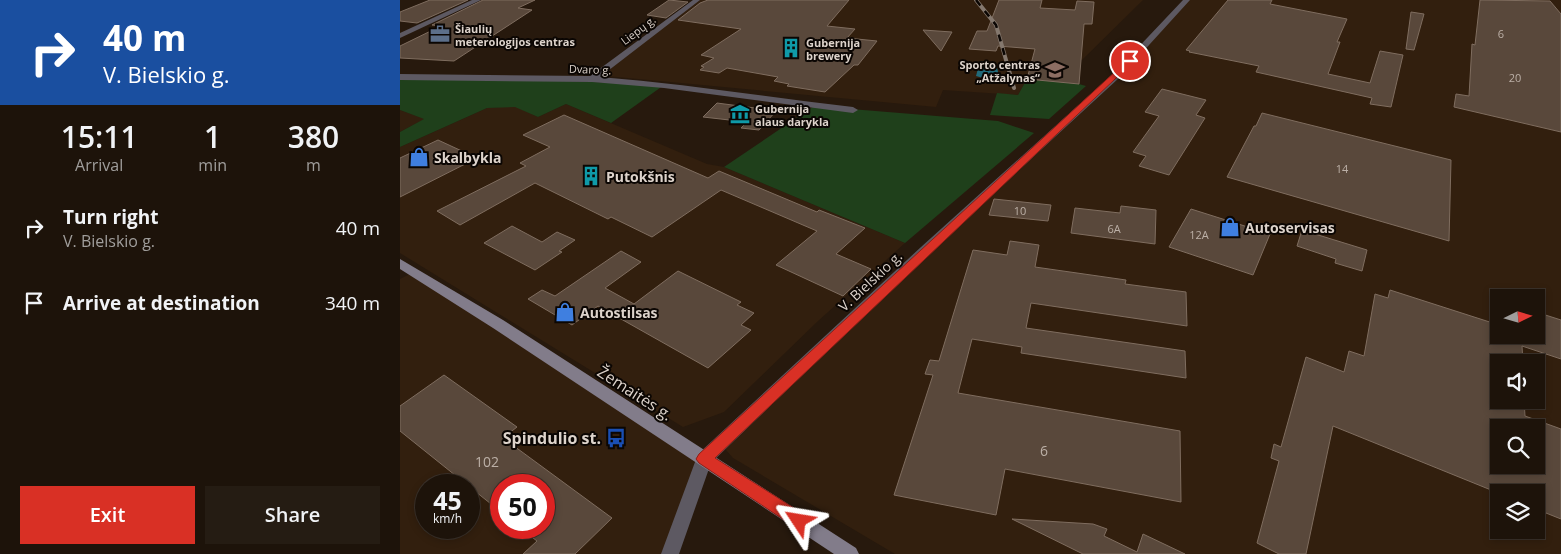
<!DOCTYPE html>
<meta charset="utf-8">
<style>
body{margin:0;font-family:"Open Sans",sans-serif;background:#251c13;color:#f1f3f6;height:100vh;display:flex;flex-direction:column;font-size:19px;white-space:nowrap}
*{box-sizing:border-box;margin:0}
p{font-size:16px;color:#a09e9c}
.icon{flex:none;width:28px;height:28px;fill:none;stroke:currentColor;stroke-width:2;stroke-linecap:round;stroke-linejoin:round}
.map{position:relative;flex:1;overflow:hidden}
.side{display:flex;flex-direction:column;background:#1d130a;width:400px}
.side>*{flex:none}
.banner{background:#1a4fa0;color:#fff;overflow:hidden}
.needle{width:32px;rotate:85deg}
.fabs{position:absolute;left:1090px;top:289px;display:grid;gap:10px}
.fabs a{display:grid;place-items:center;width:55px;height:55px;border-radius:0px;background:#1d130a;box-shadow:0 2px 8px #0003,0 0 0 1px #3b322b;font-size:25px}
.speed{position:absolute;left:15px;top:474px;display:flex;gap:10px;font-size:25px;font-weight:700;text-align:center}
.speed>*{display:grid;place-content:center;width:65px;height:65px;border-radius:50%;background:#1d130a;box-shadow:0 2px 8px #0003,0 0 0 1px #3b322b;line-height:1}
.speed small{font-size:12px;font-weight:400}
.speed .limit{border:8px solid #d22;background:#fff;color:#111}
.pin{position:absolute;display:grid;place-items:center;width:42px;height:42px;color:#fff;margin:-21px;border:2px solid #fff;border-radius:50%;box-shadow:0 1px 5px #0007}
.me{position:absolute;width:55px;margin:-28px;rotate:303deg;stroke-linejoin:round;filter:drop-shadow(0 0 4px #0008)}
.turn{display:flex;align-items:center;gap:18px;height:105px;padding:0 20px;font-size:22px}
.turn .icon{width:65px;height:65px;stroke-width:2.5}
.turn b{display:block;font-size:35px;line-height:42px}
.eta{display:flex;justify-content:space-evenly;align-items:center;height:85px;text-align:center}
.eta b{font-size:30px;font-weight:600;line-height:35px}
.cta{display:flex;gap:10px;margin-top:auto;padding:10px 20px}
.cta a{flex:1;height:58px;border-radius:0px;background:#d93025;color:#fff;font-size:20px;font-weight:600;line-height:58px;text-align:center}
.cta a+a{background:#251c13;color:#f1f3f6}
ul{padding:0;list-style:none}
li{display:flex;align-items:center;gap:15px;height:75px;padding:0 20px}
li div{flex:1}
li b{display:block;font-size:19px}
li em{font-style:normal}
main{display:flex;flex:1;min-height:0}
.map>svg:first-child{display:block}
.built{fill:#321f0e;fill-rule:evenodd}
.green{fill:#1f401b}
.water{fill:#216a7a}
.building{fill:#59483b;stroke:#7f6d5f;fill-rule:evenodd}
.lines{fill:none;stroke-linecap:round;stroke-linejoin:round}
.street{fill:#5d5962;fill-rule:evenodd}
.secondary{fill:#827c8a;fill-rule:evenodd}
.rail-casing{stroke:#84786e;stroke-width:4}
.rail{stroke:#0b0603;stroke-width:2.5;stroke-dasharray:7;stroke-linecap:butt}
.route{fill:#d93025;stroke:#8d1f18}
.labels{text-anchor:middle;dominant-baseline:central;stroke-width:4;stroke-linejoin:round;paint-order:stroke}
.far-poi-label{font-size:11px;font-weight:bold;fill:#ddd3cb;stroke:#0b0603;text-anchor:start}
.far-street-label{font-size:11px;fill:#ddd3cb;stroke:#0b0603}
.number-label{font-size:11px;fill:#bcb0a7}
.poi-label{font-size:14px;font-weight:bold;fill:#ddd3cb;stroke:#0b0603;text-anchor:start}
.street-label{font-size:14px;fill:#ddd3cb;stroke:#0b0603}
.near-number-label{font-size:14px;fill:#bcb0a7}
.near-street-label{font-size:16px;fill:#ddd3cb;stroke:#0b0603}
.near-poi-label{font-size:16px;font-weight:bold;fill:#ddd3cb;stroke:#0b0603;text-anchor:end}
</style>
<main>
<section class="side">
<div class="banner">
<div class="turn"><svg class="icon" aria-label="right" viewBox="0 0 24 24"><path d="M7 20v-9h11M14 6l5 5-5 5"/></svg><div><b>40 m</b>V. Bielskio g.</div></div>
</div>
<div class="eta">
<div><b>15:11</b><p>Arrival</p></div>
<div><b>1</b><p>min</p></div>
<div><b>380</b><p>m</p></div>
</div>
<ul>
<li><svg class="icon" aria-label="right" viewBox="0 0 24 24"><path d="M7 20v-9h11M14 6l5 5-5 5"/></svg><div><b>Turn right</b><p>V. Bielskio g.</p></div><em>40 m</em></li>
<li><svg class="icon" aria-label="arrive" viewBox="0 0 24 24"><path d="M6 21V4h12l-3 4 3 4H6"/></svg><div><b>Arrive at destination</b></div><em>340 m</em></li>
</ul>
<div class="cta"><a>Exit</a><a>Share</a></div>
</section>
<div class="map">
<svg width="1161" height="554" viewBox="0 0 1161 554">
<rect width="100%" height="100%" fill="#27190d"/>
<!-- built -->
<g class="built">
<polygon points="299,0 743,0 682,60 633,57 627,79 618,95 543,90 536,107 206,76 204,71"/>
<path d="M787,0h374v554h-666l-162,-96 -13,-15 328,-305zM1099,298h37v37h-37zM1099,362h37v38h-37zM1099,428h37v37h-37zM1099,492h37v38h-37z"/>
<polygon points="166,104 307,164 324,167 505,243 418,321 324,412 283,427 0,253 0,147 87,108 115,106 138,117"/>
<polygon points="0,110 25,119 0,132"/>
<path d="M14,272l290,187 -34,95h-270v-275zM26,485h43v43h-43zM101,485h43v43h-43z"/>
</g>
<!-- green -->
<g class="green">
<polygon points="0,77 146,80 264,85 211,123 166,104 138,117 115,107 87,108 0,147 0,132 24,119 0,110"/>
<polygon points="627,79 679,84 686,86 649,119 590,115 597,93 618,95"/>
<polygon points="414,106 598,121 634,133 505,243 324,167"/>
</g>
<!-- water -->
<polygon class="water" points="580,61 596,64 601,83 576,76"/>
<!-- building -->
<g class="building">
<polygon points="30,0 68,0 17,23 0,21 0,12"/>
<polygon points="83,0 135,0 118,8 132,10 54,61 0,58 0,46 41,26 32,25"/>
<polygon points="269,0 288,2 266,18 247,15"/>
<polygon points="308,0 449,0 427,26 455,29 447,38 477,41 458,65 454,65 425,92 387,86 389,84 374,81 378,77 327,68 319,73 300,70 304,67 301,66 314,58 301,55 341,29 278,20 300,3"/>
<polygon points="599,0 642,0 640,8 675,10 677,1 694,2 692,24 684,24 679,84 627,79 635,49 598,46 596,51 569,49 577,31 587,31"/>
<polygon points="828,0 872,0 870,4 947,19 937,42 940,42 928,74 970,83 980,51 1003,55 991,107 970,104 972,98 856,72 859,66 789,52 790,51 786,50"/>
<polygon points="1080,0 1150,1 1161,14 1161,132 1054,107 1056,94 1069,96 1072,44 1075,45"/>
<polygon points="1011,12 1024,14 1014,50 1006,49"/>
<polygon points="523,30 552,32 541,51"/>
<polygon points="762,89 806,100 796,115 805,118 769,175 739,166 746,156 733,152 759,116 745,112"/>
<polygon points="317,103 370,110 377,110 359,130 341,128 347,122 303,117"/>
<polygon points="862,113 1051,160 1049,241 827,177 854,126 856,126"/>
<polygon points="164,115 308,178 319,171 417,212 419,210 465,228 436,254 471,269 443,296 376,265 417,231 321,190 252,237 211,217 208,219 135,183 60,225 37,211 126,166 120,163 150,147 123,135"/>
<polygon points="38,140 77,158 0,197 0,158"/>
<polygon points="594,199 651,205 648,221 589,215"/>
<polygon points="721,206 756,210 755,244 671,233 675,208 720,213"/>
<polygon points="791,209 870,234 853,275 769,247"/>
<polygon points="112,226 142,242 157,232 175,240 159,251 162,252 135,270 84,243"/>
<polygon points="902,230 967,250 962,271 935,263 936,259 897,246"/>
<polygon points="610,241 639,245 635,267 726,280 725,284 786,292 787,326 631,303 626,328 785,351 786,378 621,353 622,347 572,339 558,393 780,431 781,502 605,469 596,515 494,495 533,375 525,374 530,360 539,361 573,250 607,255"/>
<polygon points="221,251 241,262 205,288 234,304 278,271 341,302 337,305 354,313 341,325 351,330 308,368 198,306 172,325 128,299 142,290 155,296"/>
<path d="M990,290l109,35v10h37v-23l25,8v39l-39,-13 1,16h-24v38h25l1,16 36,13v90l-25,-10v-17h-40l-163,-66 -27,128h-27l-22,-11 22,-82 -8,-3 3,-14 7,3 25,-90 38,15 5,-21 15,5 11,-62 13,4zM1099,428h37v37h-37z"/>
<polygon points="44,375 117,427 103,438 212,518 175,554 123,554 137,541 120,528 144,528 144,485 101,485 101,512 0,431 0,406"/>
<polygon points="612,519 693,524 707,529 704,536 737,552 743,534 785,554 683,554"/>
</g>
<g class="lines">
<!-- street -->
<g class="street">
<polygon points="72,0 81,0 0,38 0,33"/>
<path d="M293,0h7l-100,77c85,7 169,20 253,30l5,3 -5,3 -189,-25 -72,-6 -192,-2v-6l190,2z"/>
<polygon points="783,0 790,0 719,78 529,253 311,463 279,554 261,554 298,454 521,247 713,74"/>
</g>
<!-- secondary -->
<polygon class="secondary" points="0,259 103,320 456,548 459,554 434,554 93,328 0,269"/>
<defs>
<polyline id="rail" points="576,0 596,25 614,88"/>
</defs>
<!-- rail casing -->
<use href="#rail" class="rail-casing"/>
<!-- rail -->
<use href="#rail" class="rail"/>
</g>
<!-- route -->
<polygon class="route" points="730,58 734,61 733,62 315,458 405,515 407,521 405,526 399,528 393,526 299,463 296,459 299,454"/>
<!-- icons -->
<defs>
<symbol id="office-bare" viewBox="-9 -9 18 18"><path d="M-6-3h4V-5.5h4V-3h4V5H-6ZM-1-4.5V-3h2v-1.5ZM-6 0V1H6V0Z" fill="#5c6f8a" stroke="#0b0603" stroke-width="2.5" paint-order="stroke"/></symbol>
<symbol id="building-bare" viewBox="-9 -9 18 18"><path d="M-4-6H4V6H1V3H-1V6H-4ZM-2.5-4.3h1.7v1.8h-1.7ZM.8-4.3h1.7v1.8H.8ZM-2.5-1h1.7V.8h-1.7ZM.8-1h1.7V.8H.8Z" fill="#0f9aa8" stroke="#0b0603" stroke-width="2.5" paint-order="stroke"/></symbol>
<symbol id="school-bare" viewBox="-9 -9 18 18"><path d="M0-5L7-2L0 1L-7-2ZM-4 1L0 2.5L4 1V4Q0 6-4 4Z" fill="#8d6e63" stroke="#0b0603" stroke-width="2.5" paint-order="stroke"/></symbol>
<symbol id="museum-bare" viewBox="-9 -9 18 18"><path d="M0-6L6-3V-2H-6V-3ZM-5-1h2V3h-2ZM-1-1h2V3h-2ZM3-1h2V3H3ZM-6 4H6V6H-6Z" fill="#0f9aa8" stroke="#0b0603" stroke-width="2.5" paint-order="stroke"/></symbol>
<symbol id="shop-bare" viewBox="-9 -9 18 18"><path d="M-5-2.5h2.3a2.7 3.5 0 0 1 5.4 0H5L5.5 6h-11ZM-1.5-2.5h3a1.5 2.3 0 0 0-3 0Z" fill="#3f7fe0" stroke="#0b0603" stroke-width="2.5" paint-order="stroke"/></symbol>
<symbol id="bus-bare" viewBox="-9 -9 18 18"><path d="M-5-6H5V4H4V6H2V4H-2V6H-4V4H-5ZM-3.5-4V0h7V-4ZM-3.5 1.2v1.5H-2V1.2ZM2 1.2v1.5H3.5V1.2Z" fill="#1a4fb4" stroke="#0b0603" stroke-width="2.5" paint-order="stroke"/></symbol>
</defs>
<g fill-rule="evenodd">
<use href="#office-bare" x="26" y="20" width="28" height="28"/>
<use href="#building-bare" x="377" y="34" width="28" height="28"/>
<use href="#school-bare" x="641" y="56" width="28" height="28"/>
<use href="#museum-bare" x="326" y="100" width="28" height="28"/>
<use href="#shop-bare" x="5" y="143" width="28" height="28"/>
<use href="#building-bare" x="177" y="162" width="28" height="28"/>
<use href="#shop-bare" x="816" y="213" width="28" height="28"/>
<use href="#shop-bare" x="151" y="298" width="28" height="28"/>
<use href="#bus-bare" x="202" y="424" width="28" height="28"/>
</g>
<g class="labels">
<!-- far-poi labels -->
<g class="far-poi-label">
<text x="55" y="28">Šiaulių<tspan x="55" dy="13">meterologijos centras</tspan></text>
<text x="406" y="42">Gubernija<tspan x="406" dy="13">brewery</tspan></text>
<text x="640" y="64" text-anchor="end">Sporto centras<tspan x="640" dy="13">„Atžalynas“</tspan></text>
<text x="355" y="108">Gubernija<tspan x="355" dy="13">alaus darykla</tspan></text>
</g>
<!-- far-street labels -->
<g class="far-street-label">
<text transform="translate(238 30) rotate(-37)">Liepų g.</text>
<text transform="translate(190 69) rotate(2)">Dvaro g.</text>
</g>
<!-- number labels -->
<g class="number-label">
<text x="1101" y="33">6</text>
<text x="1115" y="77">20</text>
<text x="942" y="168">14</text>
<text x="620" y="210">10</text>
<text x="714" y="228">6A</text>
<text x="799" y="234">12A</text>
</g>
<!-- poi labels -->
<g class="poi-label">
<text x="34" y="157">Skalbykla</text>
<text x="206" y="176">Putokšnis</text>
<text x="845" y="227">Autoservisas</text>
<text x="180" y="312">Autostilsas</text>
</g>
<!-- street labels -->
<g class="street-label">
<text transform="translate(470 281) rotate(-43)">V. Bielskio g.</text>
</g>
<!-- near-number labels -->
<g class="near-number-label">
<text x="644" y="450">6</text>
<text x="87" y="461">102</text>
</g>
<!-- near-street labels -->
<g class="near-street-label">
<text transform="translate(235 393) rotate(33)">Žemaitės g.</text>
</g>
<!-- near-poi labels -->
<g class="near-poi-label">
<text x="201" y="438">Spindulio st.</text>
</g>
</g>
</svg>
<div class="fabs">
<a><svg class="needle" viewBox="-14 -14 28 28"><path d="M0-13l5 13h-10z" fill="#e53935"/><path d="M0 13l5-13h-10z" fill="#a09e9c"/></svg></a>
<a><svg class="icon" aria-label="sound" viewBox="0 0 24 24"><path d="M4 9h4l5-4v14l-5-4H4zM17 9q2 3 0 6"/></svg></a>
<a><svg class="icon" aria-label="search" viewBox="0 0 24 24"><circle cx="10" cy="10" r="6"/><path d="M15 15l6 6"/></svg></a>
<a><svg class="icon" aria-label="layers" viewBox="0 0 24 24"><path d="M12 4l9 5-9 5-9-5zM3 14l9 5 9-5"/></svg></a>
</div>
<div class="speed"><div>45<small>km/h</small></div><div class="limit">50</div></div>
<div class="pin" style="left:730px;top:61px;background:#d93025"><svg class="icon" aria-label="arrive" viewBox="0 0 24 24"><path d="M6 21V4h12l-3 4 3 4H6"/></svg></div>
<svg class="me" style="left:399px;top:521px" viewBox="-20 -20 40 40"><path d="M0-17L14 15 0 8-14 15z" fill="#d93025" stroke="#fff" stroke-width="4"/></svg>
</div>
</main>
